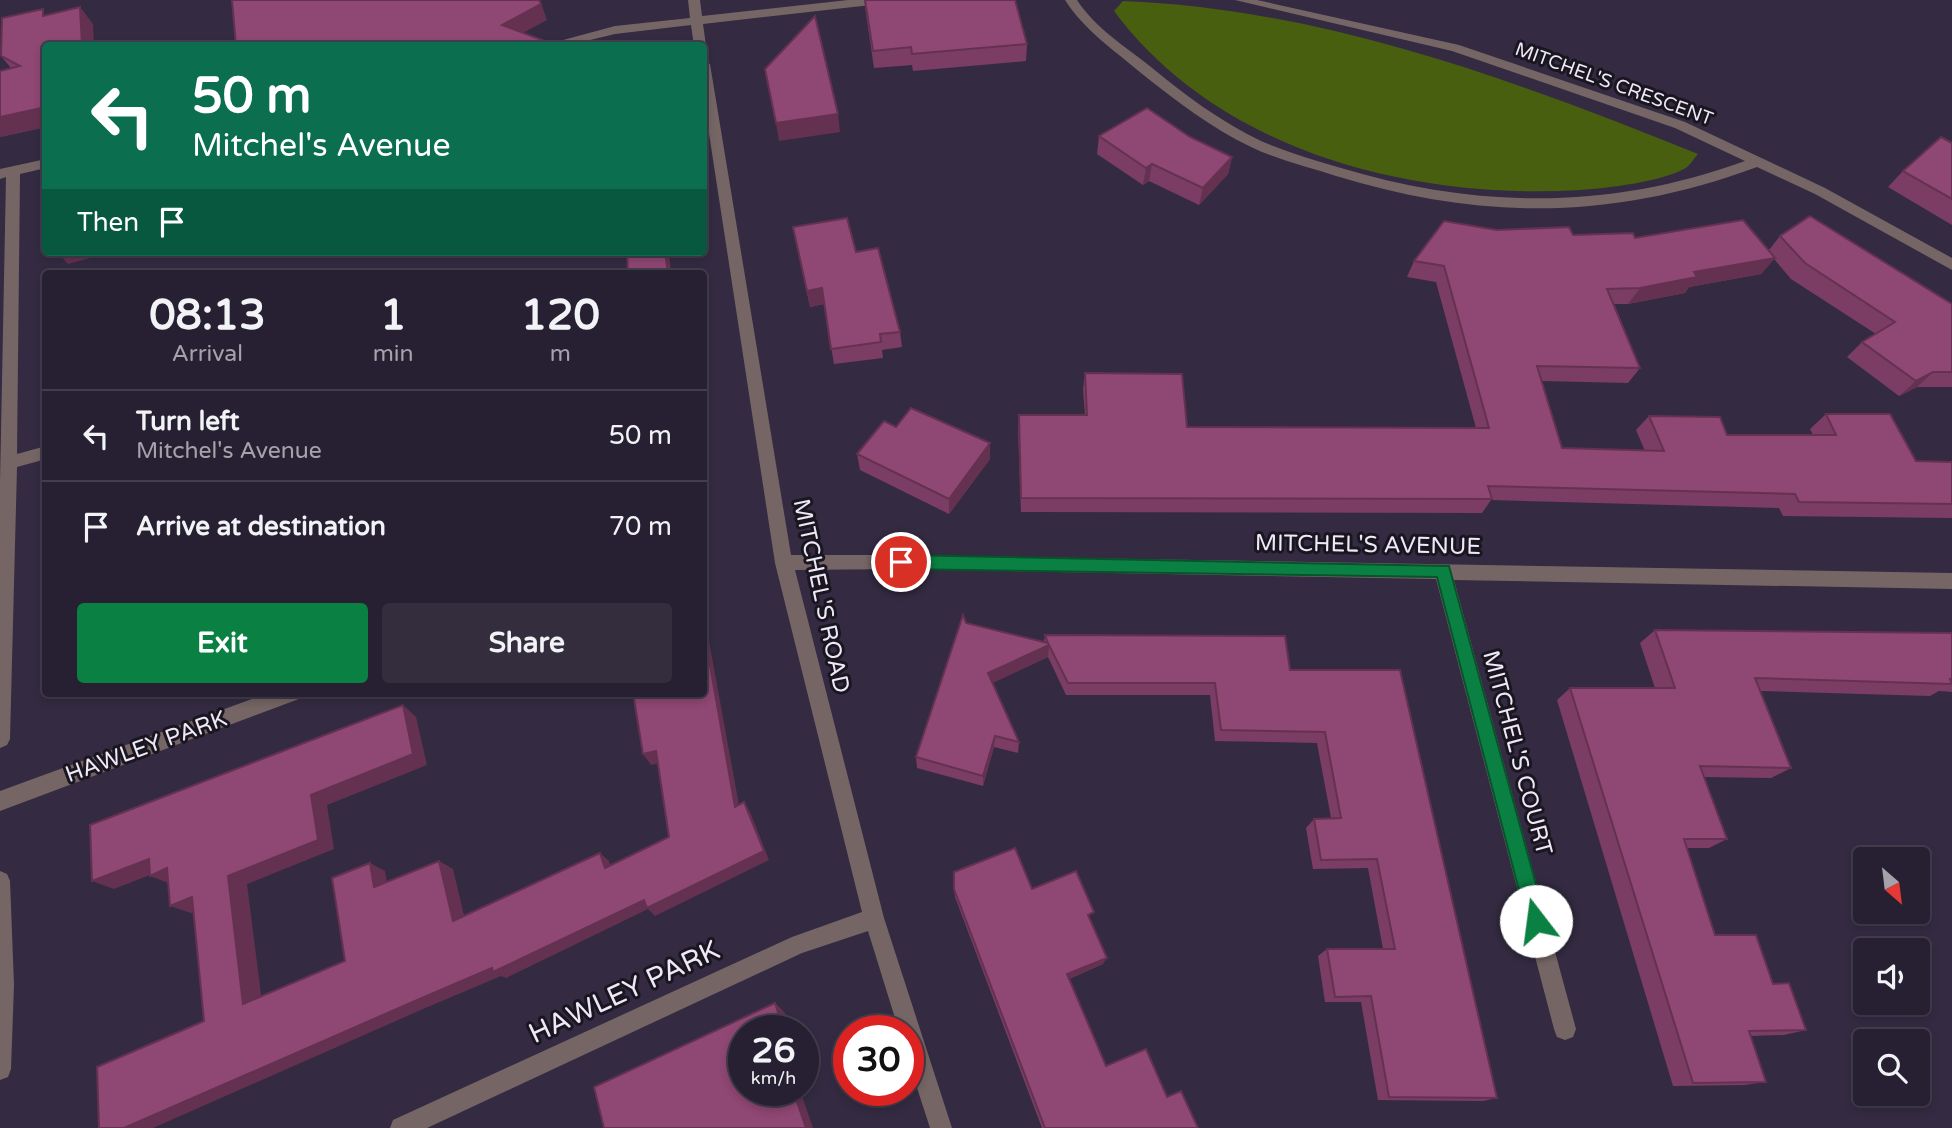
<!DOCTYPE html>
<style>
body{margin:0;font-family:"Varela Round",sans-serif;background:#332d3e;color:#f1f3f6;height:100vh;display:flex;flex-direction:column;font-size:26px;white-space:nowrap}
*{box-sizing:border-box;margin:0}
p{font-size:23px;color:#a4a3ac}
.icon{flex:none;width:38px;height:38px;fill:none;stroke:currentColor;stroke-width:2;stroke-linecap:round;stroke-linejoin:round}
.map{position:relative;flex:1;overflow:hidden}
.side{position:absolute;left:42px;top:270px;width:665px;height:427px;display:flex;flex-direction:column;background:#272032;border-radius:7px;box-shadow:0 4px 10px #0003,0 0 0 2px #433e4d}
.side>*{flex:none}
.top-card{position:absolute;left:42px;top:42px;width:665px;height:214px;border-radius:7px;box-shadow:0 4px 10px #0003,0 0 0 2px #433e4d;background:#0b6e4f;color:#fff;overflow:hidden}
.needle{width:46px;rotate:152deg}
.fabs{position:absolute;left:1853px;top:847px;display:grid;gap:14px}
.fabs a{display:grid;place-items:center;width:77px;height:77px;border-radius:7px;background:#272032;box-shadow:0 4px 10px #0003,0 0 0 2px #433e4d;font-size:35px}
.speed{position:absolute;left:728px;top:1015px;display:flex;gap:14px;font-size:35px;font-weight:700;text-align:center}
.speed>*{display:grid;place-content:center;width:91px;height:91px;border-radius:50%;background:#272032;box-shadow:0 4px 10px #0003,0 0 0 2px #433e4d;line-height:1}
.speed small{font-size:18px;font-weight:400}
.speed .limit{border:10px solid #d22;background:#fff;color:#111}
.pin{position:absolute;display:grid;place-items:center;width:60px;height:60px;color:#fff;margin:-30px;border:4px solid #fff;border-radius:50%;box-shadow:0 2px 7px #0007}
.me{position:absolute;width:77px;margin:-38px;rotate:345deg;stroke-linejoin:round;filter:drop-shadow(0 0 5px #0008)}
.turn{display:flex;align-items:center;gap:24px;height:147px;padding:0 35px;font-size:32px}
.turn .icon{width:91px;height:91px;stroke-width:2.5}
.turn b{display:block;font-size:49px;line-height:60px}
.then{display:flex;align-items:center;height:66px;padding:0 35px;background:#0003;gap:14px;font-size:26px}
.eta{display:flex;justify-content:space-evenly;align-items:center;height:119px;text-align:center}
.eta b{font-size:42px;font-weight:700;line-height:49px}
.button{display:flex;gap:14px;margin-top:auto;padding:14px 35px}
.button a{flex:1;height:80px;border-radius:7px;background:#0b8043;color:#fff;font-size:28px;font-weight:700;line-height:80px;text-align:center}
.button a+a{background:#332d3e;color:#f1f3f6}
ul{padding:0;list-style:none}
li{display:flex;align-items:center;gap:21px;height:91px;padding:0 35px;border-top:2px solid #433e4d}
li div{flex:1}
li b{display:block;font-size:26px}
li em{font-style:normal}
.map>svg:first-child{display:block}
.green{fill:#485f10}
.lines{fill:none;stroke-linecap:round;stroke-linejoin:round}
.minor{fill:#756665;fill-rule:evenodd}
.wall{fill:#7b3d63}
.shaded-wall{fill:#643250}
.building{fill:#8f4773;stroke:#643250;stroke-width:2}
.route{fill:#0b8043;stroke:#07532c;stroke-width:2}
.labels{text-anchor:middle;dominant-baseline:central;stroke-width:6;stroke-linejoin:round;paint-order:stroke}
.far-street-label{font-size:19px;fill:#eee8f8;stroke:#1a1620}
.street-label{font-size:23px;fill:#eee8f8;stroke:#1a1620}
.near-street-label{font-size:28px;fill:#eee8f8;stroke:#1a1620}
</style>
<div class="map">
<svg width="1952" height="1128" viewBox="0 0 1952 1128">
<rect width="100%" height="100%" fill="#342b42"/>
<!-- green -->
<path class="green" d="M1123,1c201,8 391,79 575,153 -4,4 -8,12 -14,15 -24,13 -76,19 -104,21 -168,10 -361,-38 -466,-179z"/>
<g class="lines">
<!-- minor -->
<g class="minor">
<polygon points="688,0 700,0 702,16 848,0 886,0 880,4 703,24 706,46 704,49 704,46 694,46 691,25 615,34 565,46 541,46 615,26 690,18"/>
<path d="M1065,0h12c18,28 49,47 74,67 34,28 70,55 110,74 25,11 53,19 80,27 136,41 270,42 404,-7l-70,-33 -223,-77 -217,-51h22l202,45 226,77 140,66 127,70v12l-137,-76 -58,-27c-143,53 -274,54 -421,9 -28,-9 -58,-16 -85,-29 -40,-19 -76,-47 -110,-74 -27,-23 -57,-43 -76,-73z"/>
<polygon points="704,60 710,64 791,555 901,555 1952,573 1952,589 1454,580 1576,1029 1573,1037 1565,1040 1557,1037 1554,1029 1436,579 901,569 795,570 884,918 952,1128 930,1128 908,1060 908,1031 899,1031 868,931 802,953 427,1128 390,1128 393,1120 792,937 862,912 775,563 704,101"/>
<polygon points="46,159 46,168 20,174 17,454 46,446 46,459 17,467 10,739 7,745 0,748 0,483 6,177 0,179 0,169"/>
<polygon points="268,693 301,693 299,699 0,811 0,791"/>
<polygon points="0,871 7,874 10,881 14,985 11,1069 8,1077 0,1080"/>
</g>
</g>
<!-- wall -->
<g class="wall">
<polygon points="864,0 1027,44 1026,61 913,71 912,65 874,68"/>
<polygon points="47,15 93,24 46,46 46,127 0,137 11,68 1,56"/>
<polygon points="1099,136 1190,137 1232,157 1228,174 1199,205 1149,181 1143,185 1097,154"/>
<polygon points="1952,143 1952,225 1888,187 1903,171"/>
<polygon points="793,227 856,252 900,332 902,347 882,350 883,358 834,364 824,304 810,307"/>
<polygon points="1497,230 1573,235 1635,238 1769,250 1780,236 1952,304 1952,387 1917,387 1899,396 1847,357 1862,342 1876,334 1791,279 1774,259 1761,274 1689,287 1685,293 1628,304 1614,304 1640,368 1628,383 1542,381 1562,448 1645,451 1636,430 1649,416 1727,435 1813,435 1810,429 1826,414 1916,461 1952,462 1952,518 1783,516 1779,508 1491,500 1482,513 1021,512 1018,430 1019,415 1085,415 1083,389 1085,373 1187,427 1476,428 1436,282 1407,277 1414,261"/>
<polygon points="896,427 990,459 949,514 860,470 857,454"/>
<polygon points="966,623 1044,642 1045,635 1290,670 1400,670 1497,1098 1483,1101 1378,1100 1361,1002 1325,1002 1318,956 1327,949 1383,949 1368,868 1313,869 1306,828 1314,819 1331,818 1317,743 1215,741 1210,695 1066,695 1048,657 992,683 1019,742 1018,753 994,747 983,786 917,768 916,757"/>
<polygon points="1655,630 1952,633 1952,692 1939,691 1930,696 1760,691 1791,768 1771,778 1704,777 1727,839 1709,848 1687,848 1715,935 1773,984 1806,1030 1784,1035 1750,1036 1766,1082 1744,1085 1673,1086 1557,700 1570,688 1655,688 1640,643"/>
<polygon points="954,889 1032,889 1091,920 1103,964 1069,979 1106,1066 1167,1097 1198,1128 1042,1128 955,897"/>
</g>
<!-- shaded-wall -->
<g class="shaded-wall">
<polygon points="540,0 547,20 508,41 502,25"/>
<polygon points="80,7 93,24 94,46 82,46"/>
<polygon points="46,107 46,127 0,137 0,117"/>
<polygon points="838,114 840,132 779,141 776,123"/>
<polygon points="1232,157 1228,174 1199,205 1203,188"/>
<polygon points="1152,164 1149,181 1143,185 1146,168"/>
<polygon points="57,252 113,252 68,264"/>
<polygon points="665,252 669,252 671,273 668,273"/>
<polygon points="1775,258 1761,274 1689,287 1685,293 1628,304 1640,288 1694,272"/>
<polygon points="822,288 824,304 810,307 807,291"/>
<polygon points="1933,372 1917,387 1899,396 1916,381"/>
<polygon points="990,443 990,459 949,514 949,499"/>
<polygon points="704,613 704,614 741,816 735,807 704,631"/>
<polygon points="1049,645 1048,657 988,685 988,673"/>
<polygon points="403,705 416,717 427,765 327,805 334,849 247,884 263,1010 243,1004 228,876"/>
<polygon points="995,736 994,747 983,786 983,776"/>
<polygon points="656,751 663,762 651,765 643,754"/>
<polygon points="744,802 750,812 769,860 655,916 648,909 506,978 501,976 423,1009 153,1128 124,1128 408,1004"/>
<polygon points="600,853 609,861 614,877 605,868"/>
<polygon points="149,859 187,877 171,884 150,876 165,869 114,889 92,881"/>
<polygon points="439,861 453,869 467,928 453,921"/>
<polygon points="370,863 385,871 389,896 374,887"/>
<polygon points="192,897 212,905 191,913 170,906"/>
<polygon points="1107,958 1103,964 1065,980 1067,974"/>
<polygon points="775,1003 785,1013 791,1031 784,1031"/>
<polygon points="803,1068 809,1085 803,1087"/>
<polygon points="793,1090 800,1090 813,1128 806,1128"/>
</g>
<!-- building -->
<g class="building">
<polygon points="232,0 539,0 541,4 502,25 558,46 236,46"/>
<polygon points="865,0 1015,0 1027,44 912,54 911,47 873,51"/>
<polygon points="80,7 82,46 46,46 46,107 0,117 0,71 20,66 1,56 2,18 43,9 43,16"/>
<polygon points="815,16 838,114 776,123 765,69"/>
<polygon points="1147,108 1190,137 1232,157 1203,188 1152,164 1146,168 1099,136"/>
<polygon points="1941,137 1952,143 1952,199 1903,171"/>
<polygon points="1810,216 1952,304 1952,372 1933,372 1916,381 1862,342 1895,322 1805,263 1780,236"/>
<polygon points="847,218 856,252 878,248 900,332 880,334 881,342 831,349 822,288 807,291 793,227"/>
<polygon points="1743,220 1775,258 1694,272 1697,277 1640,288 1607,289 1640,368 1537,366 1562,448 1664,451 1649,416 1720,417 1727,435 1836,435 1826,414 1890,414 1916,461 1952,462 1952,504 1799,502 1795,494 1488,486 1492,499 1021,498 1019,415 1087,415 1085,373 1182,374 1187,427 1489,428 1444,266 1414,261 1444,221 1497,230 1569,227 1573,235 1633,233 1635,238"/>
<polygon points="627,252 665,252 668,273 628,273"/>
<polygon points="911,408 990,443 949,499 857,454 884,421 896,427"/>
<polygon points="963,615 966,623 1048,643 1045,635 1285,636 1290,670 1400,670 1497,1098 1389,1097 1371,996 1335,997 1327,949 1395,949 1377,859 1321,860 1314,819 1341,818 1325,732 1221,730 1215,683 1068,683 1049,645 988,673 1019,742 995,736 983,776 916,757"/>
<polygon points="1655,630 1952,633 1952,679 1950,679 1952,684 1755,678 1791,768 1700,766 1727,839 1684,839 1715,935 1756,935 1773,984 1789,983 1806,1030 1749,1031 1766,1082 1693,1083 1570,688 1675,688"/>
<polygon points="704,631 735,807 744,802 764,851 647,908 644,900 493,972 492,968 408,1004 124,1128 99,1128 97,1067 204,1021 192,897 170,906 167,868 150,876 149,859 92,881 90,825 403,705 413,754 311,795 318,840 228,876 243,1004 345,961 332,878 370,863 374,887 439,861 453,921 600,853 605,868 669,837 656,751 643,754 633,693 704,693"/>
<polygon points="1015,848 1032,889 1076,871 1094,912 1088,915 1107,958 1067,974 1106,1066 1146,1049 1167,1097 1181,1091 1198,1128 1045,1128 954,889 954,872"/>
<polygon points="775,1003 784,1031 744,1031 744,1090 793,1090 806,1128 604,1128 594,1087"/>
</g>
<!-- route -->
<polygon class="route" points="901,555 1449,566 1546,921 1543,928 1536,931 1529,928 1527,921 1437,577 901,569 893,562"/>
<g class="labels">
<!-- far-street labels -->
<g class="far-street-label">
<text transform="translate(1614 84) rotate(20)">MITCHEL'S CRESCENT</text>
</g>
<!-- street labels -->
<g class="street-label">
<text transform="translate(1368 545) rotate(1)">MITCHEL'S AVENUE</text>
<text transform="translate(821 596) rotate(78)">MITCHEL'S ROAD</text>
<text transform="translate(146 747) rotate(-20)">HAWLEY PARK</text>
<text transform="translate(1517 753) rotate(75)">MITCHEL'S COURT</text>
</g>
<!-- near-street labels -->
<g class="near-street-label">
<text transform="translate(624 992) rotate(-25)">HAWLEY PARK</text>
</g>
</g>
</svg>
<div class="fabs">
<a><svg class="needle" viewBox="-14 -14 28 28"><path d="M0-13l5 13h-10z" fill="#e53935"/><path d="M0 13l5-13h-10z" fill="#a4a3ac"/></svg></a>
<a><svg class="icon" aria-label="sound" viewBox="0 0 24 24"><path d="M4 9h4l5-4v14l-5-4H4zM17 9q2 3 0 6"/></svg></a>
<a><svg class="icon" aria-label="search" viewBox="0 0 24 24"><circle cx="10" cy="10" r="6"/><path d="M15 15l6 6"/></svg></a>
</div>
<div class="speed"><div>26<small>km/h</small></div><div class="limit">30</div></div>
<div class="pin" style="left:901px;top:562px;background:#d93025"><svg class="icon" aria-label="arrive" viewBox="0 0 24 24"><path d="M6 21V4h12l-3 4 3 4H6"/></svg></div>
<svg class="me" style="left:1536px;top:921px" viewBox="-20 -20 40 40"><circle r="19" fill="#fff"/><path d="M0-13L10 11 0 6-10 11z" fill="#0b8043"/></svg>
<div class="top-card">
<div class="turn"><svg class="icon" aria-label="left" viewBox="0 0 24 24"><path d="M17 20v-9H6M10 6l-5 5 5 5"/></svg><div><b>50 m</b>Mitchel's Avenue</div></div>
<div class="then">Then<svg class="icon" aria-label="arrive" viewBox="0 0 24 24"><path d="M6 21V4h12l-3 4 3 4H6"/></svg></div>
</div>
<section class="side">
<div class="eta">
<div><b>08:13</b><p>Arrival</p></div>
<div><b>1</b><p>min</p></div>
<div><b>120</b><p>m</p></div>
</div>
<ul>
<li><svg class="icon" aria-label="left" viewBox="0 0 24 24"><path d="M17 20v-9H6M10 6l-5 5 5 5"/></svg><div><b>Turn left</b><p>Mitchel's Avenue</p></div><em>50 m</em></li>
<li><svg class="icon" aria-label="arrive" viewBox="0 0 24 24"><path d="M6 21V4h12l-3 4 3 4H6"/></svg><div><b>Arrive at destination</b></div><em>70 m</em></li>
</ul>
<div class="button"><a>Exit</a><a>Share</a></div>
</section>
</div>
